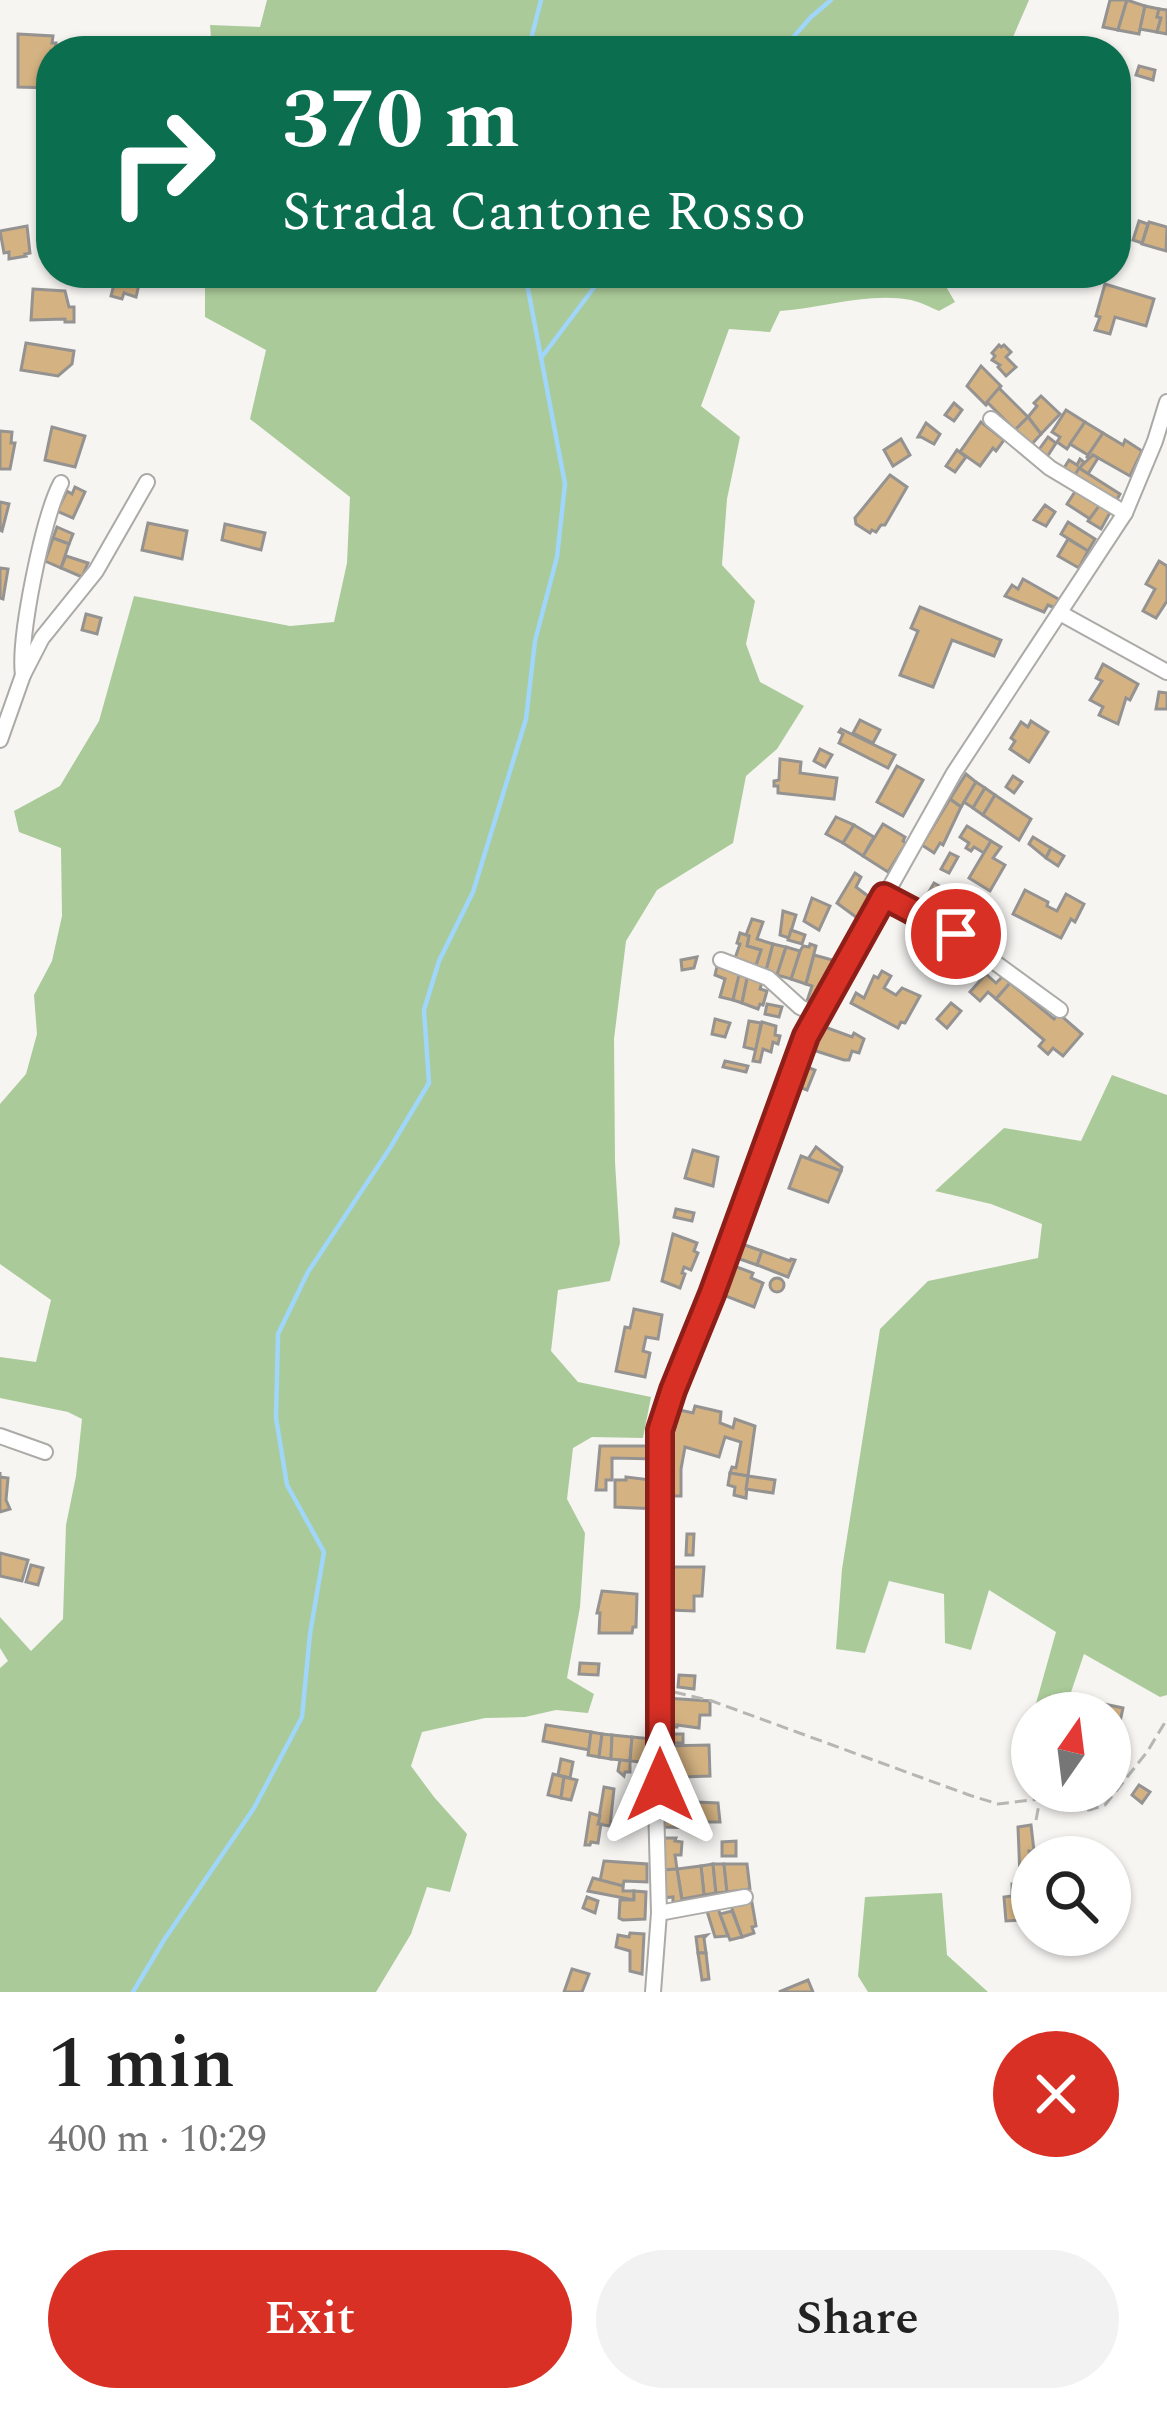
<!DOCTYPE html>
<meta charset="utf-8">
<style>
body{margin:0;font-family:Spectral,serif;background:#f2f2f2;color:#222;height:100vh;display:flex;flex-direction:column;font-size:45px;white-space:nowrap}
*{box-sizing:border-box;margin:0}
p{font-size:39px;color:#767676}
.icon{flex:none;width:66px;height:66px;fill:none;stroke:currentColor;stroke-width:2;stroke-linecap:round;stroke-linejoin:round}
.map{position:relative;height:1992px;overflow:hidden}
.drawer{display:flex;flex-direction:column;background:#fff;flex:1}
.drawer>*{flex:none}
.top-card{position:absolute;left:36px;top:36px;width:1095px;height:252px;border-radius:48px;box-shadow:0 3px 9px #0004;background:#0b6e4f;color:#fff;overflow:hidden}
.needle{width:78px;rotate:14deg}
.buttons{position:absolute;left:1011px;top:1692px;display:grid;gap:24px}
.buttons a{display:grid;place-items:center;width:120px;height:120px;border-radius:50%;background:#fff;box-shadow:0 3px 9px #0004;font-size:60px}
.pin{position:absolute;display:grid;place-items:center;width:102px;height:102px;color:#fff;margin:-51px;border:6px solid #fff;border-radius:50%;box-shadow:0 3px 12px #0007}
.me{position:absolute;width:132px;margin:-66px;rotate:0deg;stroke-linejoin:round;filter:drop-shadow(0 0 9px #0008)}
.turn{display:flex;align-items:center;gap:42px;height:252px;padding:0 48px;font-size:54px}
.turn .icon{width:156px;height:156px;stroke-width:2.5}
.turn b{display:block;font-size:84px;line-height:102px}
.round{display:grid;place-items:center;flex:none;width:126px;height:126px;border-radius:63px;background:#f2f2f2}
.head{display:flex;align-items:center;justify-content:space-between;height:204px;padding:0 48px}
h1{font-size:72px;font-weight:600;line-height:90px}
.primary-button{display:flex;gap:24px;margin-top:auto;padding:24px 48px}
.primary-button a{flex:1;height:138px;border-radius:72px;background:#d93025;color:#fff;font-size:48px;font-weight:600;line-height:138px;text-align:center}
.primary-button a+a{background:#f2f2f2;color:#222}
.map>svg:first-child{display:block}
.forest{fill:#abca99}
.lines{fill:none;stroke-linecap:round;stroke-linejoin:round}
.stream{stroke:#9fd6f9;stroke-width:4.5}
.building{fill:#d4b282;stroke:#959391;stroke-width:3}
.minor-casing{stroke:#abaaa7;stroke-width:18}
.path{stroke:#b6b6b3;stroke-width:3;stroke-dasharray:12 6;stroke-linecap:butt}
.minor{stroke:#fff;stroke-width:14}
.route-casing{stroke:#8d1f18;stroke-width:30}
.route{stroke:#d93025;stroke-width:21}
</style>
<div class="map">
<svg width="1167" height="1992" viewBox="0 0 1167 1992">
<rect width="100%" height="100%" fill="#f6f5f2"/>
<!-- forest -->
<g class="forest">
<polygon points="267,0 1029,0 1010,44 1026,51 212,51 210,25 260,27"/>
<path d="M205,273h733l17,29 -16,9c-9,-4 -19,-9 -28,-11 -43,-8 -88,8 -131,11l-10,21 -41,-3 -28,77 39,31 -13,62 -5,66 33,36 -9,43 14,38 44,24 -27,43 -31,27 -13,67 -76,47 -31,51 -12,98 1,123 5,81 -10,38 -52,9 -7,61 27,31 73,15 -8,41 -51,-1 -19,11 -6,51 18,34 -5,74 -13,71 27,16 -6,19 -32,-3 -31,7 -40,1 -63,14 -11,34 23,31 33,37 -17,58 -23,-5 -16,47 -35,58h-376v-324l8,-7 -8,-13v-31l31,34 32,-32 3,-94 10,-49 6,-57 -14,-7 -68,-14v-41l36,5 15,-62 -51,-36v-160l26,-30 11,-40 -3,-39 18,-34 10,-45 -1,-68 -42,-16 -5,-21 46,-25 39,-65 35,-125 156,30 44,-4 13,-59 3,-66 -100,-78 16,-69 -61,-33z"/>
<polygon points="1112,1075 1167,1095 1167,1695 1160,1697 1084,1654 1066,1707 1035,1707 1056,1632 989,1590 971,1650 945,1643 944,1594 889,1581 865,1653 836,1649 842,1569 880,1329 928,1281 1038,1258 1042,1224 991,1204 935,1191 1004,1128 1081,1141"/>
<polygon points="942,1893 947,1955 988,1992 868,1992 858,1976 865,1897"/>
</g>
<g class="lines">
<!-- stream -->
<g class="stream">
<polyline points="528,51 541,0"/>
<polyline points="781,51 811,17 831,0"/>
<polyline points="541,358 605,273"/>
<polyline points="133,1992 164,1940 254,1808 302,1717 310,1634 324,1552 287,1485 276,1418 278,1334 308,1272 390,1148 429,1083 424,1010 439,961 473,892 526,719 535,641 557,557 565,484 525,273"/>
</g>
</g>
<!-- building -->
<g class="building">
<polygon points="1110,0 1127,0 1118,30 1103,27"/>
<polygon points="1127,0 1145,6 1139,34 1118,30"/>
<polygon points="1145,6 1159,9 1157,17 1161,18 1157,32 1140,29"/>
<polygon points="1159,9 1167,10 1167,34 1157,32 1161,18 1157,17"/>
<polygon points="18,34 53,36 52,43 56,43 55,51 51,51 51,88 18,87"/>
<polygon points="1139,66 1155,70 1153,80 1136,75"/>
<polygon points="46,132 51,132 51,168 46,167"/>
<polygon points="1139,221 1148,224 1142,243 1133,240"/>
<polygon points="1149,222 1167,227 1166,251 1142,244"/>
<polygon points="27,226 30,253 25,254 26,256 9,259 9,252 4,253 0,231"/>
<polygon points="117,273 141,276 136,297 124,293 122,299 111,296"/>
<polygon points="1105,284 1154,299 1146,326 1115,317 1110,334 1095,330 1100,317 1096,316"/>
<polygon points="33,289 65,291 69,307 74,307 74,322 65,322 65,319 31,320"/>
<polygon points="26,343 74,351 72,364 58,376 21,370"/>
<polygon points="999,345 1001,347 1004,345 1011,352 1006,357 1016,367 1006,376 998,367 1000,365 992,360 995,356 992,353"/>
<polygon points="981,366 1001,386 986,405 967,386"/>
<polygon points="999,388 1028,417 1015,430 987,402"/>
<polygon points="1041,396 1060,414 1041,434 1028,417 1037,406 1034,403"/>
<polygon points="954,403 962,410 954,421 945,415"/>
<polygon points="1066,410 1085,422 1067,449 1057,442 1060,437 1052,432"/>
<polygon points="1028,417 1041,434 1031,445 1015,430"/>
<polygon points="981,422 1004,440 996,451 993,448 980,466 960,452"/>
<polygon points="1085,422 1103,433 1088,455 1070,444"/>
<polygon points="926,423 940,434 934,444 921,437 918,437"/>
<polygon points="52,427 85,436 75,467 45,460"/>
<polygon points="0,431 12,432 11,443 15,443 10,469 0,469"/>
<polygon points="1103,433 1123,445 1125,440 1142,451 1130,476 1093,455 1090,460 1087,457"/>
<polygon points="1048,437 1056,443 1047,457 1038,451"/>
<polygon points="901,439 910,455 893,466 884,450"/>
<polygon points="957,450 966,457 955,472 946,466"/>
<polygon points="1093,455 1098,458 1088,474 1079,468"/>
<polygon points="1080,459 1084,462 1075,475 1064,468 1069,460 1077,465"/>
<polygon points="1079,468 1120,494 1115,503 1075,475"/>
<polygon points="890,475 907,487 885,525 881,525 876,532 872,530 870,533 856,524 855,518"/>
<polygon points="75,487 85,492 73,518 57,511 67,491 72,494"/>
<polygon points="1078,487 1102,502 1090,519 1067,504"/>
<polygon points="0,502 9,504 2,531 0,530"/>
<polygon points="1102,502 1112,509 1101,529 1088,521"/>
<polygon points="1045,505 1055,512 1046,526 1034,520"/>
<polygon points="1068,522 1095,539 1088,551 1061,534"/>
<polygon points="148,523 187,531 182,559 142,550"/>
<polygon points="225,524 265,533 261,550 222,540"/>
<polygon points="57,527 73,534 69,544 53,538"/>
<polygon points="53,538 69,544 61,568 45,561"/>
<polygon points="1068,539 1088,551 1079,568 1058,556"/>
<polygon points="66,556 88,563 82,577 61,568"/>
<polygon points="1159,561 1167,566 1167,601 1156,618 1143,611 1155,589 1146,584"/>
<polygon points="0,568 8,569 3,599 0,598"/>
<polygon points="1023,579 1060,600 1055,608 1048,605 1044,612 1005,596 1012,585 1018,589"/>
<polygon points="920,607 1001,640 994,656 952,640 933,687 900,675 918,631 911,628"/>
<polygon points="86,614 101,618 97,634 82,630"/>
<polygon points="1103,664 1138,684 1130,700 1126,698 1118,724 1099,715 1103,707 1090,700 1102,681 1096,678"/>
<polygon points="1159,692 1167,693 1167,709 1156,709"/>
<polygon points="860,720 880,730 873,743 853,733"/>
<polygon points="1031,721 1048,732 1029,762 1010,749 1015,741 1011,738 1021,722 1028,727"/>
<polygon points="841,729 895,755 888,768 839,743 843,734 839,732"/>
<polygon points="820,749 832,755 825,767 814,761"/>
<polygon points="780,759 801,762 800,773 837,778 834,799 778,793 778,786 774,786 774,781 779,780"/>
<polygon points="897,766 923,780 903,816 877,802"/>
<polygon points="966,774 976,782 961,807 950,799"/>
<polygon points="1013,776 1022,782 1014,793 1006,787"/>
<polygon points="976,782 985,788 973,808 964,802"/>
<polygon points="985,788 995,795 983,815 973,808"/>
<polygon points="995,795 1031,819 1019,840 983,815"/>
<polygon points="950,799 961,807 943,845 940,843 934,853 922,845"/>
<polygon points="836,817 854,825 843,843 826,834"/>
<polygon points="883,824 905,837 903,841 906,843 888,872 863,856"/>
<polygon points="854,825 874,837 863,856 843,843"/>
<polygon points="967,826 991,841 984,853 974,847 971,851 966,848 969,843 960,837"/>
<polygon points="1033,837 1051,848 1046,858 1029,844"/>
<polygon points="991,841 1001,847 993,858 1005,865 990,891 969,878"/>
<polygon points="1051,848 1064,856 1058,866 1046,858"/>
<polygon points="950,853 958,857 949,873 941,869"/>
<polygon points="855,873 861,877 856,887 872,899 860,920 837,903"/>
<polygon points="934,883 943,888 930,910 923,912 919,909"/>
<polygon points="1025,890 1048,902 1047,906 1057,911 1066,894 1084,904 1075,922 1071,919 1061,938 1013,914"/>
<polygon points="812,898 830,906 819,930 804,921"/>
<polygon points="783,911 796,915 789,938 780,935"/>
<polygon points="752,919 763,922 757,939 773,944 766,971 755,968 761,950 747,946 749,936 746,935"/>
<polygon points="791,930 805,935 802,944 788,940"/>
<polygon points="740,933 749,936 747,946 761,950 755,968 734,961 740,944 737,943"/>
<polygon points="773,944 786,947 777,975 766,971"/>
<polygon points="810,944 816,946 806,984 791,979 800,951 803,946 809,947"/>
<polygon points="786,947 800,951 791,979 777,975"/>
<polygon points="814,955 836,961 814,1007 806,1004 812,986 806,984"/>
<polygon points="697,957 694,968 682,970 681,960"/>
<polygon points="718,962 741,970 733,1000 720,997 725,979 715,975"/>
<polygon points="740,971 748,974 742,1003 733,1000"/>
<polygon points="882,971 891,976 884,988 896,995 902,988 920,996 905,1023 901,1022 898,1028 851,1003 856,993 864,998 874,976 878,978"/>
<polygon points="748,974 763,979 760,989 767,991 763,1005 760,1004 758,1009 742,1003"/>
<polygon points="986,974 996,983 1003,976 1010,983 996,999 988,992 980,1001 970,992"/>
<polygon points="1010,983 1054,1019 1058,1013 1082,1034 1063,1056 1053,1048 1048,1054 1039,1046 1044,1040 996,999"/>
<polygon points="951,1003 961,1011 947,1028 937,1019"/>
<polygon points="767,1004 782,1007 779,1017 765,1014"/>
<polygon points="715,1019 730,1023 725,1037 712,1034"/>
<polygon points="749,1021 761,1023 756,1050 744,1047"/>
<polygon points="762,1022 776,1026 775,1035 780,1036 778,1044 773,1042 771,1052 763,1049 760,1062 753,1061"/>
<polygon points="822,1026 852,1037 854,1033 864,1039 859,1053 852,1051 849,1060 844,1060 813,1050"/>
<polygon points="725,1061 748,1066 746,1072 723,1067"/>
<polygon points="807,1067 815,1070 807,1090 799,1087"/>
<polygon points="816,1147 842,1167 841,1171 808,1159"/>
<polygon points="693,1150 718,1157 713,1186 685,1178"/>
<polygon points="801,1156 841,1171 828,1202 789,1188"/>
<polygon points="676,1209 694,1213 692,1221 674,1217"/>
<polygon points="673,1234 697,1243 694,1251 698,1253 691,1270 684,1267 682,1273 685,1274 680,1288 662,1281"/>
<polygon points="742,1244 762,1251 757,1265 737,1258"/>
<polygon points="762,1251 790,1261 791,1259 795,1260 788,1277 757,1265"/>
<polygon points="734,1266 753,1273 751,1278 763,1283 754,1307 723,1295"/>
<circle cx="777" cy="1285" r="7"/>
<polygon points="634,1309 662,1315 658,1339 646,1337 643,1351 650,1353 645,1377 616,1371 625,1327 630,1328"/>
<polygon points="695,1406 721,1412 720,1423 733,1428 735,1419 755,1426 748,1476 730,1473 732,1467 736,1468 741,1442 725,1437 719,1457 685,1447 681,1469 681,1496 667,1496 668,1450 680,1410 693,1413"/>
<polygon points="600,1446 656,1446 657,1459 612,1458 612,1480 606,1480 606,1490 596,1490"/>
<polygon points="0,1472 0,1477 8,1478 6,1500 10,1509 0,1512"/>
<polygon points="730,1473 748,1476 746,1498 734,1495 735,1487 728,1485"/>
<polygon points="748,1476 775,1480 773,1493 746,1489"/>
<polygon points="626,1477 659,1481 658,1509 615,1507 615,1480 626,1480"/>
<polygon points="687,1534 694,1534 693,1555 686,1555"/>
<polygon points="0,1553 28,1560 22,1581 0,1576"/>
<polygon points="31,1565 43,1568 38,1585 26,1582"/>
<polygon points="670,1567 704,1567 702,1596 694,1596 694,1611 670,1610"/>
<polygon points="602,1591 637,1594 636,1627 633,1627 632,1633 599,1633 600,1613 597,1613"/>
<polygon points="580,1663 599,1664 598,1675 579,1674"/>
<polygon points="679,1675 695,1676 694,1689 678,1687"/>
<polygon points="665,1698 710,1701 710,1715 700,1715 699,1728 677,1725 677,1727 664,1727"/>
<polygon points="1085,1700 1123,1708 1115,1745 1110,1744 1110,1713 1081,1713"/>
<polygon points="546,1725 591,1732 589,1750 543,1741"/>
<polygon points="591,1732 602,1734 599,1757 588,1755"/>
<polygon points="602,1734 612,1735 611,1759 599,1757"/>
<rect x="664" y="1734" width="19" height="9"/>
<polygon points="612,1735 632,1737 630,1761 611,1759"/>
<polygon points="632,1737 653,1739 653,1763 630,1761"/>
<polygon points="709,1745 710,1776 683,1777 683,1771 664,1772 664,1746"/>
<polygon points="561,1759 573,1762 570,1778 558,1775"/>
<polygon points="620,1760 630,1761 630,1772 625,1772 624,1776 618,1771"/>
<polygon points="553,1774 564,1777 561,1798 548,1795"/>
<polygon points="638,1774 654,1780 653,1790 637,1783"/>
<polygon points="564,1777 577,1780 571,1800 561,1798"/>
<polygon points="1139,1785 1150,1792 1142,1803 1132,1795"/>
<polygon points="604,1787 614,1789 610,1826 598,1824"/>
<polygon points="665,1802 695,1802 695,1828 664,1827"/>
<polygon points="695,1802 718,1803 720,1822 695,1822"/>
<polygon points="590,1813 600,1816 598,1824 601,1824 598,1843 591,1842 590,1845 585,1845"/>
<polygon points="1031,1825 1034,1851 1029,1851 1032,1876 1020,1877 1018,1827"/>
<polygon points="664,1838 676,1838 675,1841 682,1842 681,1855 675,1855 677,1869 662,1870"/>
<polygon points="736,1841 736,1856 722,1856 722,1842"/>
<polygon points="604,1861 647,1864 647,1882 624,1881 623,1886 600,1881"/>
<polygon points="713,1864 716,1893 704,1895 701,1866"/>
<polygon points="713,1864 724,1864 727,1892 716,1893"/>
<polygon points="724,1864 747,1864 750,1889 727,1892"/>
<polygon points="701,1866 704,1895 682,1899 677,1869"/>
<polygon points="677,1869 682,1901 673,1903 673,1897 661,1898 662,1870"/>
<polygon points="593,1878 623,1886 623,1891 634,1891 634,1900 588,1891"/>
<polygon points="1032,1883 1032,1909 1023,1909 1021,1884"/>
<polygon points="1012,1884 1021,1884 1023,1912 1020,1912 1021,1920 1006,1921 1004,1897 1012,1896"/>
<polygon points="634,1891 646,1892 645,1919 623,1920 619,1918 620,1900 634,1900"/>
<polygon points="587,1897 598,1901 595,1913 583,1908"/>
<polygon points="751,1897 756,1926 752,1927 754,1933 742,1937 730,1903"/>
<polygon points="717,1905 720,1914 728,1936 715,1937 706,1908"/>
<polygon points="732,1911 742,1937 730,1940 720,1914"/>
<polygon points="630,1933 644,1934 642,1974 630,1971 630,1951 616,1947 618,1935 629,1937"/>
<polygon points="707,1935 704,1938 706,1953 698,1953 696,1937"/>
<polygon points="698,1953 706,1953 709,1979 702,1980"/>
<polygon points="572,1969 589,1974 582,1992 564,1992"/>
<polygon points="808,1980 813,1992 779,1992"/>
</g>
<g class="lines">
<defs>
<g id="minor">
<polyline points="991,419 1050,468 1125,513"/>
<polyline points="1060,613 1167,672"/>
<path d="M23,675c-5,-36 20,-158 38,-192"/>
<polyline points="0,740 23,675 42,638 96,571 147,482"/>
<polyline points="884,896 956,934 1060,1010"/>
<polyline points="721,960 768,978 800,1007 818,1016"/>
<polyline points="0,1436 45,1452"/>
<polyline points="659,1913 745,1897"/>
<polyline points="653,1992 659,1913 656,1804 660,1785 660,1430 673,1390 712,1295 806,1037 954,773 1125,513 1155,441 1167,402"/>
</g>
</defs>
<!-- minor casing -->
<use href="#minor" class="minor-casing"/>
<!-- path -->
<g class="path">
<polyline points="674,1692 712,1701 969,1795 998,1804 1040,1799"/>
<polyline points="1036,1820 1040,1799 1052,1796 1068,1806 1089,1810 1105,1805 1147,1752 1167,1719"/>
</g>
<!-- minor -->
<use href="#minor" class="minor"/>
</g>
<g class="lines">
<defs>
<polyline id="route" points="660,1785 660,1430 673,1390 712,1294 806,1036 884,896 956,934"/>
</defs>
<!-- route casing -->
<use href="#route" class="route-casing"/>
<!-- route -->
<use href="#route" class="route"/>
</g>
</svg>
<div class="buttons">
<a><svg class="needle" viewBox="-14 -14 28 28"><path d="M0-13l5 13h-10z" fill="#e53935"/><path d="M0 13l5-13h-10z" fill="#767676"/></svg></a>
<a><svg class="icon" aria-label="search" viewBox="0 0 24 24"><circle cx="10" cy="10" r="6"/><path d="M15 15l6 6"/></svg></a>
</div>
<div class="pin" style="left:956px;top:934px;background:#d93025"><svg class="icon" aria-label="arrive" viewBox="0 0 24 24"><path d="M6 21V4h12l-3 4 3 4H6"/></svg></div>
<svg class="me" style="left:660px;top:1785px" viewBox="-20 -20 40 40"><path d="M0-17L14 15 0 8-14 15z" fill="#d93025" stroke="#fff" stroke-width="4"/></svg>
<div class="top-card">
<div class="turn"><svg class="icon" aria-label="right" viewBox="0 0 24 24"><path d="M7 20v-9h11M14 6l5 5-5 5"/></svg><div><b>370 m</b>Strada Cantone Rosso</div></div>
</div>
</div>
<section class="drawer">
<div class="head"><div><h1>1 min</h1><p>400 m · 10:29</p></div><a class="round" style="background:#d93025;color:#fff"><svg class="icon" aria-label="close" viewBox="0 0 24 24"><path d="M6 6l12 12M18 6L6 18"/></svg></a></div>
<div class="primary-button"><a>Exit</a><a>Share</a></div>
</section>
